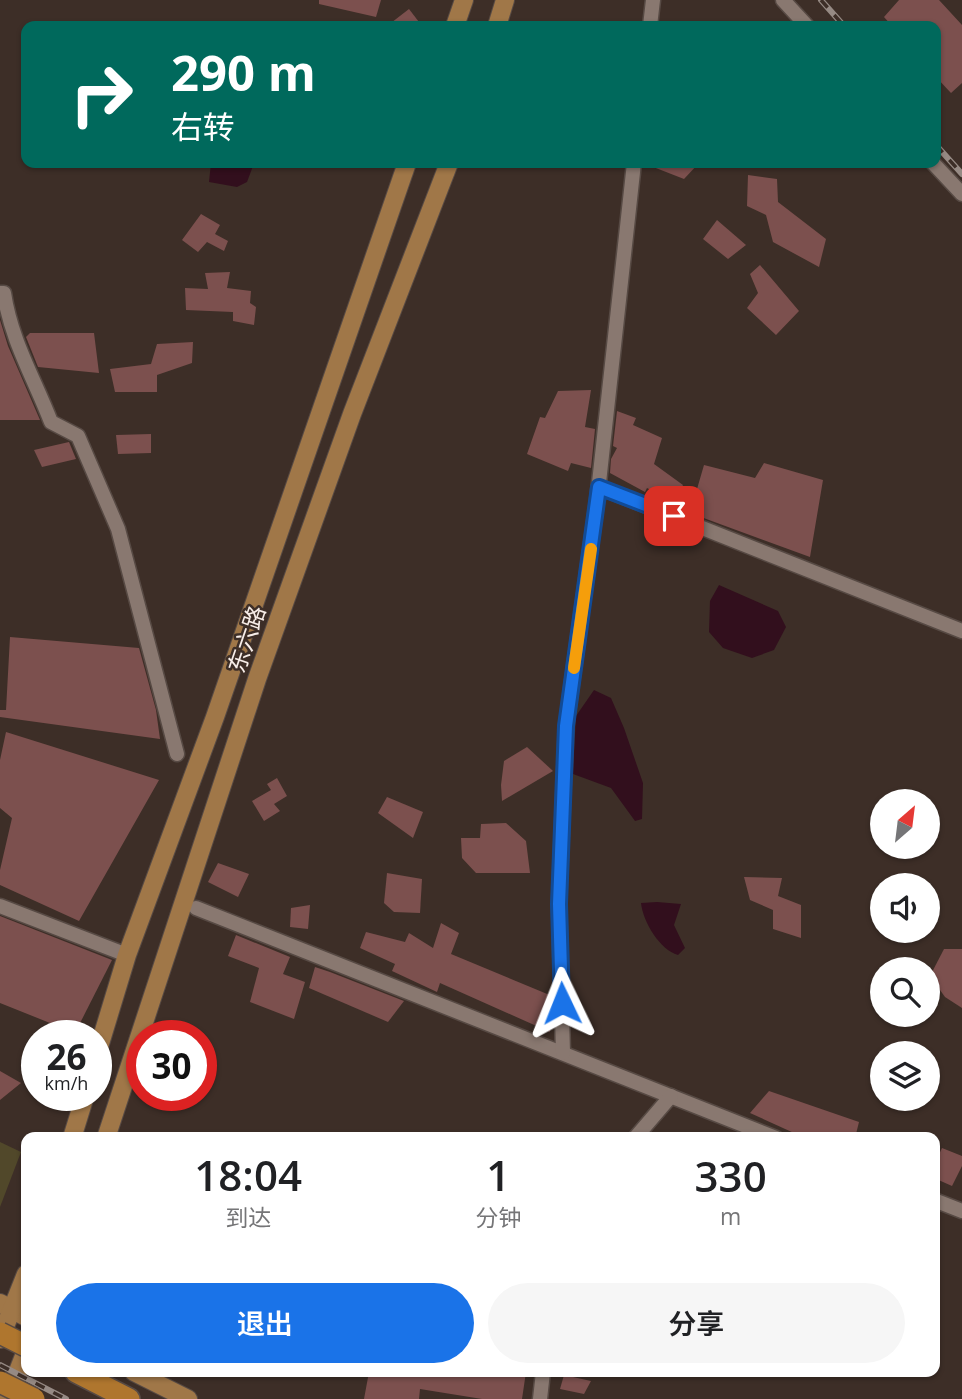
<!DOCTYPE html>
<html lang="zh">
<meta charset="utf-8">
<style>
body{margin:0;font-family:"Open Sans","Noto Sans SC",sans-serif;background:#f6f6f6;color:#202124;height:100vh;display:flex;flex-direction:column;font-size:26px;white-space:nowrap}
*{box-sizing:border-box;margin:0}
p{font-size:23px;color:#757577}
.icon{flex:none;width:38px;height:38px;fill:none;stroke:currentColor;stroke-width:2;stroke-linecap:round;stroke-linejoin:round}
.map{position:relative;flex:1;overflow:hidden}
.side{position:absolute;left:21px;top:1132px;width:919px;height:245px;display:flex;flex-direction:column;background:#fff;border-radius:14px;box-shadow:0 2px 5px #0004}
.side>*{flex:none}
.top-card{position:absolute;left:21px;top:21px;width:920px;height:147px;border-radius:14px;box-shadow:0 2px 5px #0004;background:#00695c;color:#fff;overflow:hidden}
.needle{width:46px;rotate:28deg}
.buttons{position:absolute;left:870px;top:789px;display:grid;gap:14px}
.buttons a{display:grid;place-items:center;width:70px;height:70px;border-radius:50%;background:#fff;box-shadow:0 2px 5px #0004;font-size:35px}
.speed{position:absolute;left:21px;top:1020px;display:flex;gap:14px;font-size:35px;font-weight:700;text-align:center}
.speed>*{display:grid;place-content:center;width:91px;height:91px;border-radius:50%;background:#fff;box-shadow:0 2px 5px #0004;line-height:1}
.speed small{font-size:18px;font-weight:400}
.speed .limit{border:10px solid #d22;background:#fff;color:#111}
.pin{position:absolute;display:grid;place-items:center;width:60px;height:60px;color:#fff;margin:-30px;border-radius:14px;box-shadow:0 4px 10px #0006}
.me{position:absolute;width:77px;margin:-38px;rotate:358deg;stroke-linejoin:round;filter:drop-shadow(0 0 5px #0008)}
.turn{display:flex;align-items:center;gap:24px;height:147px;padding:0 35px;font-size:32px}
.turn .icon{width:91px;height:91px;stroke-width:2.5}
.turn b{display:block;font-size:49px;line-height:60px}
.eta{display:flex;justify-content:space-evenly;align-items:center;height:119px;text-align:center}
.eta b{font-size:42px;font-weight:600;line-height:49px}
.action{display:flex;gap:14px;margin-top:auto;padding:14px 35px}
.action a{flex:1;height:80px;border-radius:42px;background:#1a73e8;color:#fff;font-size:28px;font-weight:600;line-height:80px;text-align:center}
.action a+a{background:#f6f6f6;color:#202124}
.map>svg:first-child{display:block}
.green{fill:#51482a}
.water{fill:#320f1d}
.building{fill:#7c504e}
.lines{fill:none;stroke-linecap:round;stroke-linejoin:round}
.minor-casing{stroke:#574a44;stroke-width:17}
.major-casing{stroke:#574a44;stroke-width:20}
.highway-casing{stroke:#574a44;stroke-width:24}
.minor{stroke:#897870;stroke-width:14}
.major{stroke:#a07748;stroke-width:18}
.highway{stroke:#af762e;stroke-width:21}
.rail-casing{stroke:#968a84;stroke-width:6}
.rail{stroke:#3d2e27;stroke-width:3.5;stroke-dasharray:10;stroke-linecap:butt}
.highway-bridge-casing{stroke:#574a44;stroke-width:24;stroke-linecap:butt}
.highway-bridge{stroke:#af762e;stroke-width:21}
.route-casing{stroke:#114b97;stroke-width:18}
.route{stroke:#1a73e8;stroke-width:12}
.slow{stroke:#f59e0b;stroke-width:12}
.labels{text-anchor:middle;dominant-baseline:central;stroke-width:5;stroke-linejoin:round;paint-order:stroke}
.street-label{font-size:23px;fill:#f8eee9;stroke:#3d2e27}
</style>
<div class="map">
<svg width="962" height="1399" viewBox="0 0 962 1399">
<rect width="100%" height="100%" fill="#3d2e27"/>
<!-- green -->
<polygon class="green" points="0,1142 21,1152 0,1207"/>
<!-- water -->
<g class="water">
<polygon points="211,163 251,163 253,166 247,182 237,187 209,182"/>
<polygon points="719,585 778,611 786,627 774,650 752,658 723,648 709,632 710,601"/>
<polygon points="594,690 611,698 624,728 643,783 642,819 635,821 611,788 573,774 576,716"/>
<path d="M657,902l24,2 -7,21 11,23 -7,7c-18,-5 -35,-33 -37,-52z"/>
</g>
<!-- building -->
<g class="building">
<polygon points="319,0 381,0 376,17 319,4"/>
<polygon points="899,0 939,0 962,25 962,83 951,93 936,77 936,26 892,26 884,17"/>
<polygon points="409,9 422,26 387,26"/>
<polygon points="643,163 699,163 684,179"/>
<polygon points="748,175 777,179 778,202 826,239 819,267 773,242 766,215 747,206"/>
<polygon points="201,214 220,225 215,234 228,241 224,251 207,242 198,252 182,240"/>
<polygon points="717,220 746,245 728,259 703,239"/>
<polygon points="760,265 799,311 776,335 747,308 758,293 750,274"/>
<polygon points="230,272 227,288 251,291 250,303 256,307 254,325 233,321 233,312 186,310 185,288 208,289 205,273"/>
<polygon points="0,320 8,346 40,420 0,420"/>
<polygon points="30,333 94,333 99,373 38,367 26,337"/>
<polygon points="193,342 192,363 157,375 157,392 115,392 110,369 151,364 157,344"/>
<polygon points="591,390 585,427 595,429 591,468 571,463 568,471 527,454 540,417 545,418 558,391"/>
<polygon points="617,411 636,418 633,425 662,438 654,464 683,485 675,503 647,488 645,492 610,473 611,459 617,448 613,446"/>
<polygon points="151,434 151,453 118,454 116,435"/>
<polygon points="69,442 76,459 42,467 34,450"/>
<polygon points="764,463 823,480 810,557 690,513 704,465 755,478"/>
<polygon points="10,637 139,648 156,710 160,739 0,717 0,710 6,710"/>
<polygon points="6,732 159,780 79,921 0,885 0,870 12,818 0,808 0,760"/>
<polygon points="527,747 553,771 502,801 501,785 504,761"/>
<polygon points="277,778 287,796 274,804 280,811 264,821 252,801 271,790 267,784"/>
<polygon points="387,797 423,812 413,838 378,813"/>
<polygon points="506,823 526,841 530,873 476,873 462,858 461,838 480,838 481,824"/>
<polygon points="218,863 249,874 238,897 208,882"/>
<polygon points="387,873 422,879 420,913 394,912 384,903"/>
<polygon points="744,877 782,878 778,896 801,905 801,938 773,929 773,910 750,900"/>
<polygon points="310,905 308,929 290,927 291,908"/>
<polygon points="0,916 112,960 75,1033 0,1003"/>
<polygon points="441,923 459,933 451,954 552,996 550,1032 440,983 437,992 392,971 395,964 360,948 366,932 405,942 409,933 433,948"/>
<polygon points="236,935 290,957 283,974 305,982 294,1019 250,1002 259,968 228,956"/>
<polygon points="944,949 962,949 962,1008 945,997 930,976"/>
<polygon points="315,967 330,972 404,1001 388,1022 309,988"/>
<polygon points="0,1071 21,1083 0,1100"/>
<polygon points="769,1091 859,1122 855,1138 805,1138 750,1113"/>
<polygon points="942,1148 962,1156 962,1166 952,1186 934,1178 934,1165"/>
<polygon points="369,1372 526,1372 522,1399 482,1399 420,1389 419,1399 364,1399"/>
<polygon points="564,1375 591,1381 584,1394 560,1389"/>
</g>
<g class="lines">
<defs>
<g id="minor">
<polyline points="783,0 807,26"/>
<polyline points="650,26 653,0"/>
<polyline points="933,163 962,194"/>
<path d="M0,293h4c7,47 30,85 47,129l27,14 40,93 59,225"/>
<polyline points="599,487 962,631"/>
<polyline points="0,906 127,955"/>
<polyline points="196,908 776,1138"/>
<polyline points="563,1053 559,904 566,726 597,501 634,163"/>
<polyline points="635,1138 671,1096"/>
<polyline points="934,1200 962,1211"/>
<polyline points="540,1399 543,1372"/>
</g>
<g id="major">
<polyline points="455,26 464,0"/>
<polyline points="497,26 505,0"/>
<polyline points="96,1057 127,955 215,717 407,163"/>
<polyline points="72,1138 85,1096"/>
<polyline points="106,1138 257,679 352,414 449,163"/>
<polyline points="0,1303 26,1317"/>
<polyline points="0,1339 26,1274"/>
<polyline points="134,1372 188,1399"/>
<polyline points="7,1399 26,1351"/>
</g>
<polyline id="highway" points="76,1372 129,1399"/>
</defs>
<!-- minor casing -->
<use href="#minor" class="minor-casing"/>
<!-- major casing -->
<use href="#major" class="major-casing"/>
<!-- highway casing -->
<use href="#highway" class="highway-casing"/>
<!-- minor -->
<use href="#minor" class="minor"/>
<!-- major -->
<use href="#major" class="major"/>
<!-- highway -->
<use href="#highway" class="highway"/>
<defs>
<g id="rail">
<polyline points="821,0 844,26"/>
<polyline points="936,145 962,174"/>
<polyline points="0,1365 66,1399"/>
</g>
</defs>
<!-- rail casing -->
<use href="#rail" class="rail-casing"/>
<!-- rail -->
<use href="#rail" class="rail"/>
<defs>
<g id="highway-bridge">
<polyline points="0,1333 26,1346"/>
<polyline points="0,1382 34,1399"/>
</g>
</defs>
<!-- highway-bridge casing -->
<use href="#highway-bridge" class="highway-bridge-casing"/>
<!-- highway-bridge -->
<use href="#highway-bridge" class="highway-bridge"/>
</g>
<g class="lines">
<defs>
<polyline id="route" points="562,1003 559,904 566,726 599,487 674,516"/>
</defs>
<!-- route casing -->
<use href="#route" class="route-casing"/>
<!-- route -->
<use href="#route" class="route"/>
<!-- slow -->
<polyline class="slow" points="574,668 591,549"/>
</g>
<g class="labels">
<!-- street labels -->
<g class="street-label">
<text transform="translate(246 639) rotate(-71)">东六路</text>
</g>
</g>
</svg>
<div class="buttons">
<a><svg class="needle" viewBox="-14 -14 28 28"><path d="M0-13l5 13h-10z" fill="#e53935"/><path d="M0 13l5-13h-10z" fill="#757577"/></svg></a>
<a><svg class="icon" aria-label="sound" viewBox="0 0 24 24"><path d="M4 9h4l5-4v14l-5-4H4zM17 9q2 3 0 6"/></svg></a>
<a><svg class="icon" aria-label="search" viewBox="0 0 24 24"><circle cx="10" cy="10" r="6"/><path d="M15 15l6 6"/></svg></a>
<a><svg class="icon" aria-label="layers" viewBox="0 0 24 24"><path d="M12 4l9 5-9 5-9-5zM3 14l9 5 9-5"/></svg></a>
</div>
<div class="speed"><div>26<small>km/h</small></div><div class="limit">30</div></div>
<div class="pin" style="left:674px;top:516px;background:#d93025"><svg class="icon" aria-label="arrive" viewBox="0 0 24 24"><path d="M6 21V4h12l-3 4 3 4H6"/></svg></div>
<svg class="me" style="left:562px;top:1003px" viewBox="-20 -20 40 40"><path d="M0-17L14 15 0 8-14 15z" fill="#1a73e8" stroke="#fff" stroke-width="4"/></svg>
<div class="top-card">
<div class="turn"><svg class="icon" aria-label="right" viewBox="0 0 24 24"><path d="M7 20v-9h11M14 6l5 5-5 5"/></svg><div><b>290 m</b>右转</div></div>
</div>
<section class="side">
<div class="eta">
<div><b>18:04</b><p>到达</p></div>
<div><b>1</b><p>分钟</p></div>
<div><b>330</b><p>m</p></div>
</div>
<div class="action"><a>退出</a><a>分享</a></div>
</section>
</div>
